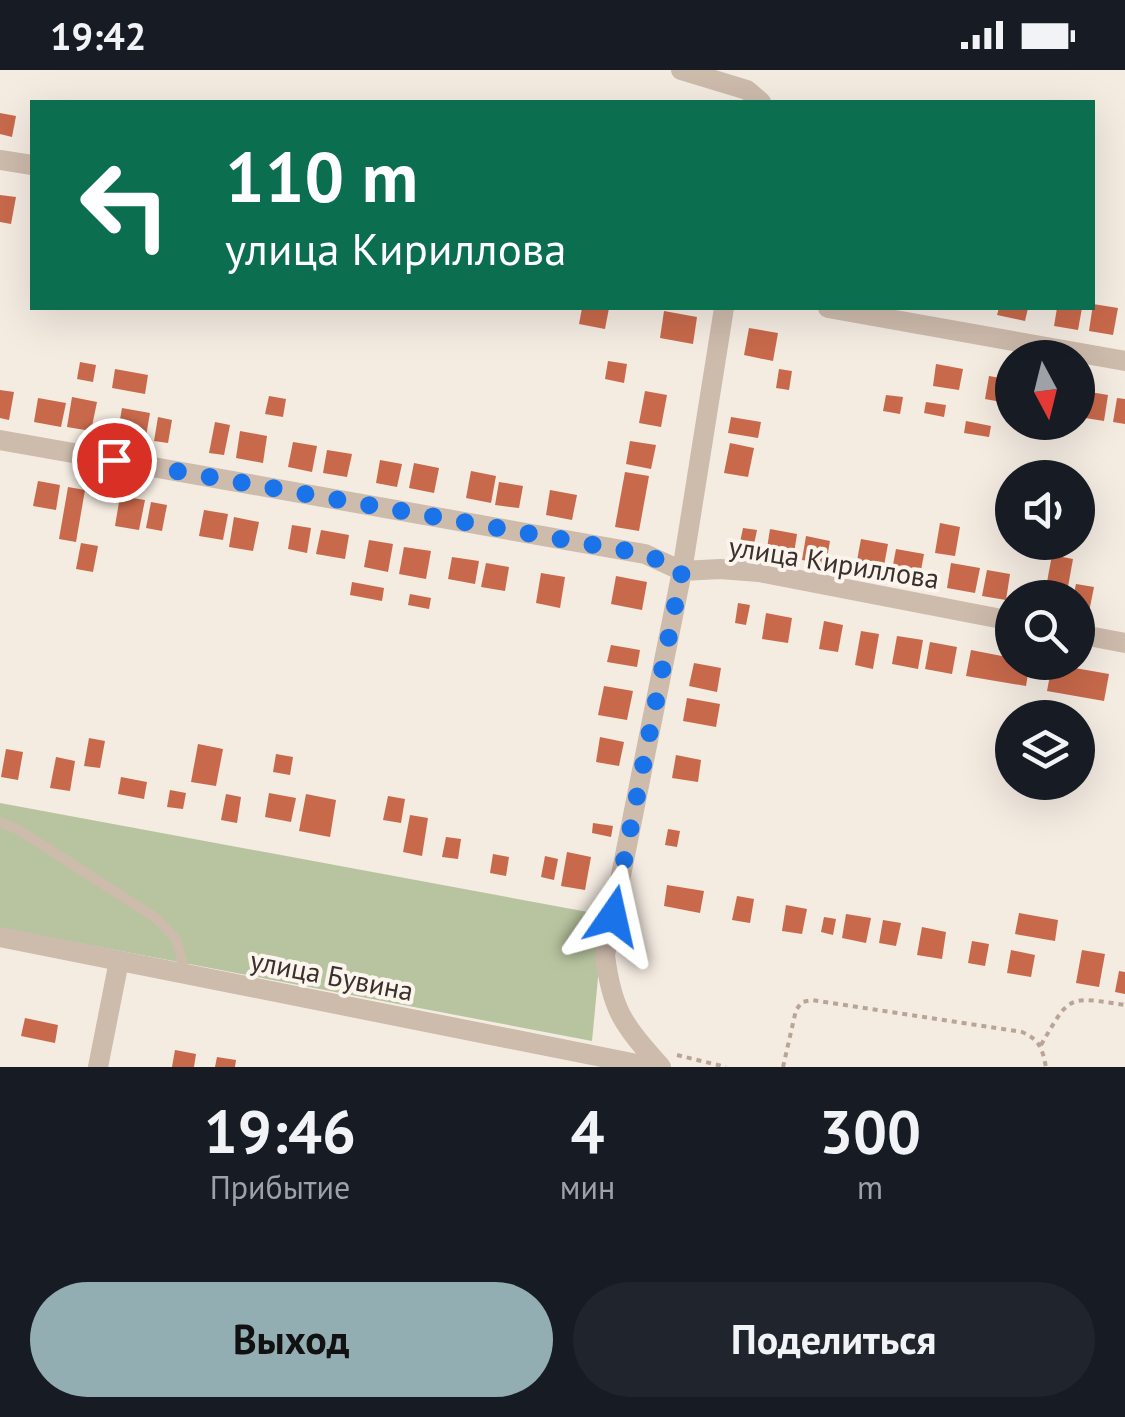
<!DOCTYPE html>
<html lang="ru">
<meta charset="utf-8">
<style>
body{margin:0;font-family:"PT Sans",sans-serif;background:#20242c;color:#f1f3f6;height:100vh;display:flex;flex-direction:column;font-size:38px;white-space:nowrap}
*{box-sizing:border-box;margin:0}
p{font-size:32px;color:#9ea1a6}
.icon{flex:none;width:55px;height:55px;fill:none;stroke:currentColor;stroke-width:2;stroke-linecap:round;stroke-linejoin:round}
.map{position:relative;height:997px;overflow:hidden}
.sheet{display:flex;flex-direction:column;background:#171b24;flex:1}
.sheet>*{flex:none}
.hud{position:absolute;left:30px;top:30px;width:1065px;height:210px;border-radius:0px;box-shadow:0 10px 40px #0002;background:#0b6e4f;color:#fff;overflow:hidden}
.needle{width:65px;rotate:173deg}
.controls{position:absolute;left:995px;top:270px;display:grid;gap:20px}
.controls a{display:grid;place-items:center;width:100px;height:100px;border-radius:50%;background:#171b24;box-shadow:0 10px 40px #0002;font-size:50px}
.pin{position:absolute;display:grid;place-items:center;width:85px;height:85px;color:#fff;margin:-42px;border:5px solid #fff;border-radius:50%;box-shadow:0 2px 10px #0007}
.me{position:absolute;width:110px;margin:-55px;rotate:11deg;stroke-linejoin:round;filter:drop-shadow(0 0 8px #0008)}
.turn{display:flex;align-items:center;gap:35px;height:210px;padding:0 30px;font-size:45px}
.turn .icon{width:130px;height:130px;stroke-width:2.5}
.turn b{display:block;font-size:70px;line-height:85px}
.eta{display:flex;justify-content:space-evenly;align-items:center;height:170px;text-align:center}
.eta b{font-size:60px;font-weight:700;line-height:70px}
.action{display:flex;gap:20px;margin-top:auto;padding:20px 30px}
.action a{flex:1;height:115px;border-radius:60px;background:#92aeb2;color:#111;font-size:40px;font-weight:700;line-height:115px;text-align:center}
.action a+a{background:#20242c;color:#f1f3f6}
.status{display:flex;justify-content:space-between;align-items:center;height:70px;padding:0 50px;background:#171b24;direction:ltr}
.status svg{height:28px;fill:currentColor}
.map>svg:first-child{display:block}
.green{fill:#b8c4a0}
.building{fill:#c8694b}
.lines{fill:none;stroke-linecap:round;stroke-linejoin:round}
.path{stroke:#b9a596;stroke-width:4;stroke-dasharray:5 5;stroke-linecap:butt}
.service{stroke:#cdbbac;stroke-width:10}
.minor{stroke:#cdbbac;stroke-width:20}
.route{stroke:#1a73e8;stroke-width:18;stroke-dasharray:0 32.4}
.labels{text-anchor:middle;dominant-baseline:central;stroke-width:8;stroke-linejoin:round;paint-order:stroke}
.street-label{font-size:28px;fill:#3b302b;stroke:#fbf5ee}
</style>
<div class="status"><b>19:42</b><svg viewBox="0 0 49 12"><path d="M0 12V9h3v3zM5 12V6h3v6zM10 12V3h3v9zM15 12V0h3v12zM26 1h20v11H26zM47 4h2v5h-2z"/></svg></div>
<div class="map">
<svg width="1125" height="997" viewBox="0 0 1125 997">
<rect width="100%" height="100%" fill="#f4ebe1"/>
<!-- green -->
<polygon class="green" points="0,733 604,845 592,971 0,858"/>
<!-- building -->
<g class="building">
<polygon points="0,43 16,46 12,67 0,64"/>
<polygon points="0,125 16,127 11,154 0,152"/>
<polygon points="1093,234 1118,238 1113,265 1089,261"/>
<polygon points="582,238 609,238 605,259 579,254"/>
<polygon points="999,238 1028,238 1025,251 997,245"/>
<polygon points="1057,238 1082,238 1078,260 1054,256"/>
<polygon points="664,241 697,247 693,274 660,268"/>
<polygon points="749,258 778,263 773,291 744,285"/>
<polygon points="608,291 627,294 624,313 605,309"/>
<polygon points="80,292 96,295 93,312 77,309"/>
<polygon points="936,294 963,299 959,320 933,316"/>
<polygon points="115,299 148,305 145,324 112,318"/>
<polygon points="779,299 792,301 789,320 776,318"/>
<polygon points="989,306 1012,310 1012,334 985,329"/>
<polygon points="0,320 14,322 9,350 0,348"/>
<polygon points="645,321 667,325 661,357 639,353"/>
<polygon points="1084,321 1108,325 1104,351 1079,347"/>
<polygon points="886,325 903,327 900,344 883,341"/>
<polygon points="269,326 286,329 283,347 265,344"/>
<polygon points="72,327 97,332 91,361 67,357"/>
<polygon points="38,328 66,333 61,357 34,352"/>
<polygon points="1117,328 1125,329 1125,354 1113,352"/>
<polygon points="926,332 946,335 944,347 924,343"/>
<polygon points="122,338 150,343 145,372 117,367"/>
<polygon points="158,347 172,350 168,373 154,371"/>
<polygon points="731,347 761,352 758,368 728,363"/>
<polygon points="966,351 991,356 989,367 964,363"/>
<polygon points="215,352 230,355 224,385 209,383"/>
<polygon points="240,361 267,366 263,393 236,388"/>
<polygon points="630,371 656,375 651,399 626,394"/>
<polygon points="293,372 317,376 312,402 288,397"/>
<polygon points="730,373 754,378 748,407 724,403"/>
<polygon points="327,380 352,384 347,407 323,403"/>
<polygon points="380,390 402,394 397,417 376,413"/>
<polygon points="414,393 439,398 434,423 409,418"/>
<polygon points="471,401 496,406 491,433 466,428"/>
<polygon points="625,402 649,406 639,461 615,457"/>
<polygon points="38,411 60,415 56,440 33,436"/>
<polygon points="499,412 523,416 519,438 495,435"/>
<polygon points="68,417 85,420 76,472 59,469"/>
<polygon points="550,420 577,425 572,450 546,445"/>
<polygon points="120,426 145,430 139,460 115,456"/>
<polygon points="151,432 167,435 162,461 146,458"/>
<polygon points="204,440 228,444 223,470 199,466"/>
<polygon points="234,447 259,452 253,481 229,477"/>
<polygon points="940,453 960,457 955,486 935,483"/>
<polygon points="292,455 311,458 307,483 288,479"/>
<polygon points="743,458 757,460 753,479 739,477"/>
<polygon points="770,459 797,464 793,490 766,485"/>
<polygon points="321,460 349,465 345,489 316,484"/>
<polygon points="806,466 830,471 826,494 802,490"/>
<polygon points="861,469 888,474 883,501 856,496"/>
<polygon points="369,470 393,474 388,502 364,497"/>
<polygon points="81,473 98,476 93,502 76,499"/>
<polygon points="404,477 431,481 426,509 399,504"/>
<polygon points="896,479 924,484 919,511 891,505"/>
<polygon points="1052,485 1073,489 1066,528 1044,528"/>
<polygon points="452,487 479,491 475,514 448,509"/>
<polygon points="486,493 509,497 505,521 481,517"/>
<polygon points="951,493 980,498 975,523 947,518"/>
<polygon points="987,500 1010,504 1006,530 982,526"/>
<polygon points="541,503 565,507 560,538 536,533"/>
<polygon points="616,506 647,512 642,540 611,534"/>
<polygon points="352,512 384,518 382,531 350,525"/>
<polygon points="1076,514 1094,517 1089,542 1078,539 1078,528 1073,528"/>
<polygon points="410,524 431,528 429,539 408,535"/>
<polygon points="738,533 750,535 746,555 735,553"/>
<polygon points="766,543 792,548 788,573 762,569"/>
<polygon points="824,551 843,555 838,582 819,579"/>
<polygon points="861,561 879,564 873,599 855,595"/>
<polygon points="897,566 923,570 918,599 892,594"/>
<polygon points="930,572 957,577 952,604 925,599"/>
<polygon points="611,575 640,580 637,597 607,592"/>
<polygon points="971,580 1012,588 1012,592 1030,592 1026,616 966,606"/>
<polygon points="694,593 721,598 717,622 689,616"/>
<polygon points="1052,594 1109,604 1104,631 1047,621"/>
<polygon points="604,616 633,621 627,650 598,645"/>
<polygon points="687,628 720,634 716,657 683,651"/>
<polygon points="600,667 624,672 619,696 596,692"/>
<polygon points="89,668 105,671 100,698 84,696"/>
<polygon points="198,674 223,679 216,716 191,712"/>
<polygon points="6,679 23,682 18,710 1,707"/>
<polygon points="276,684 293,687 290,705 273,702"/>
<polygon points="676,685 701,690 698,712 672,708"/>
<polygon points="56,687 75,691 70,721 50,718"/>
<polygon points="121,707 147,712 144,729 118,724"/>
<polygon points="170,720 186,723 183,739 167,737"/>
<polygon points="269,723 296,728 291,752 265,747"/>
<polygon points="226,724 241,727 237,753 221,750"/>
<polygon points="306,724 336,730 330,767 299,761"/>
<polygon points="388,726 405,729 401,753 383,750"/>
<polygon points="410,745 428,748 422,786 403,782"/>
<polygon points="593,753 613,756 611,767 592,763"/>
<polygon points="668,759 680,761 677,777 665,775"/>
<polygon points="446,767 461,769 458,789 442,787"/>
<polygon points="567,782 591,787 585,820 561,816"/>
<polygon points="493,784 509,787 506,806 490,803"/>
<polygon points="545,786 558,789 554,810 541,807"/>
<polygon points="667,815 704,821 700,843 664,836"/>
<polygon points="737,826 754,829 750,853 732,850"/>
<polygon points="786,835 807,839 802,864 782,861"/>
<polygon points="1019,843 1058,850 1055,871 1015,864"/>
<polygon points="846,844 871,848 866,873 842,868"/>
<polygon points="824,847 836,849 833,865 821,862"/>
<polygon points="883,850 901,853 896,876 879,873"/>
<polygon points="922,857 946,862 942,889 917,885"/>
<polygon points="972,871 989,874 985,896 968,893"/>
<polygon points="1011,880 1035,885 1031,907 1007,903"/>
<polygon points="1082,880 1105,884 1099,917 1076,913"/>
<polygon points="1119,901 1125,902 1125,924 1115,922"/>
<polygon points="25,948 58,955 55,973 21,966"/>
<polygon points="175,980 196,984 194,997 172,997"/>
<polygon points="217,987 236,990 235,997 215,997"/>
</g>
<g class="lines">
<!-- path -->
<g class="path">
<path d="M1041,975c29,-50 26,-49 84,-40"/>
<polyline points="677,985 726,997"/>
<path d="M783,997l13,-57 6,-8 10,-2 210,32c18,8 20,16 24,35"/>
</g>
<!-- service -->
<polyline class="service" points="0,752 19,760 156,848 176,869 186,904"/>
<!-- minor -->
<g class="minor">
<polyline points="681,0 747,20 761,32"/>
<polyline points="0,90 32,95"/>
<polyline points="828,238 1125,291"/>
<polyline points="0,370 645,484 682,501 720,499 759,502 1012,551"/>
<polyline points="1078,564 1125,573"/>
<polyline points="0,867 652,997"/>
<polyline points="98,997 119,891"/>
<path d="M661,997c-37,-42 -49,-55 -56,-112l77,-384 42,-263"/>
</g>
</g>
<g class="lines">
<!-- route -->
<polyline class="route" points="114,390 645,484 682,501 613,846"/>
</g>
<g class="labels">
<!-- street labels -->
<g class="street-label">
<text transform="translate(834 492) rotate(9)">улица Кириллова</text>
<text transform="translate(332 905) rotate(11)">улица Бувина</text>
</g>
</g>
</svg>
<div class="controls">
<a><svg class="needle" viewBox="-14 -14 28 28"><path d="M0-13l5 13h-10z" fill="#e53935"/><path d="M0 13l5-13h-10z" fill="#9ea1a6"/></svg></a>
<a><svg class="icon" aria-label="sound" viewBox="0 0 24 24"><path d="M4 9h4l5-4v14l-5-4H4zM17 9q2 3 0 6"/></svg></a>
<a><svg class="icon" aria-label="search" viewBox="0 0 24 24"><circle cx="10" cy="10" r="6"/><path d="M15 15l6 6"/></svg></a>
<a><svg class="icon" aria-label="layers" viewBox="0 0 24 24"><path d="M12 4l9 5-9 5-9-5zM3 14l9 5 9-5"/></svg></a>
</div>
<div class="pin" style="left:114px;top:390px;background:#d93025"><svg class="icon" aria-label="arrive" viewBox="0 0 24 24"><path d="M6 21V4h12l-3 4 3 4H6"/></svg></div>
<svg class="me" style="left:613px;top:846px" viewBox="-20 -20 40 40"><path d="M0-17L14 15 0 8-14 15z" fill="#1a73e8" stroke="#fff" stroke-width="4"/></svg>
<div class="hud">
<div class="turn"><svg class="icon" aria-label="left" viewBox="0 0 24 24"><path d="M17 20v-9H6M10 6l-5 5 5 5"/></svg><div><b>110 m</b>улица Кириллова</div></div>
</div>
</div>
<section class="sheet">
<div class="eta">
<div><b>19:46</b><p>Прибытие</p></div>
<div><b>4</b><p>мин</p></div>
<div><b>300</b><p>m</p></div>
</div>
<div class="action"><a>Выход</a><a>Поделиться</a></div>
</section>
